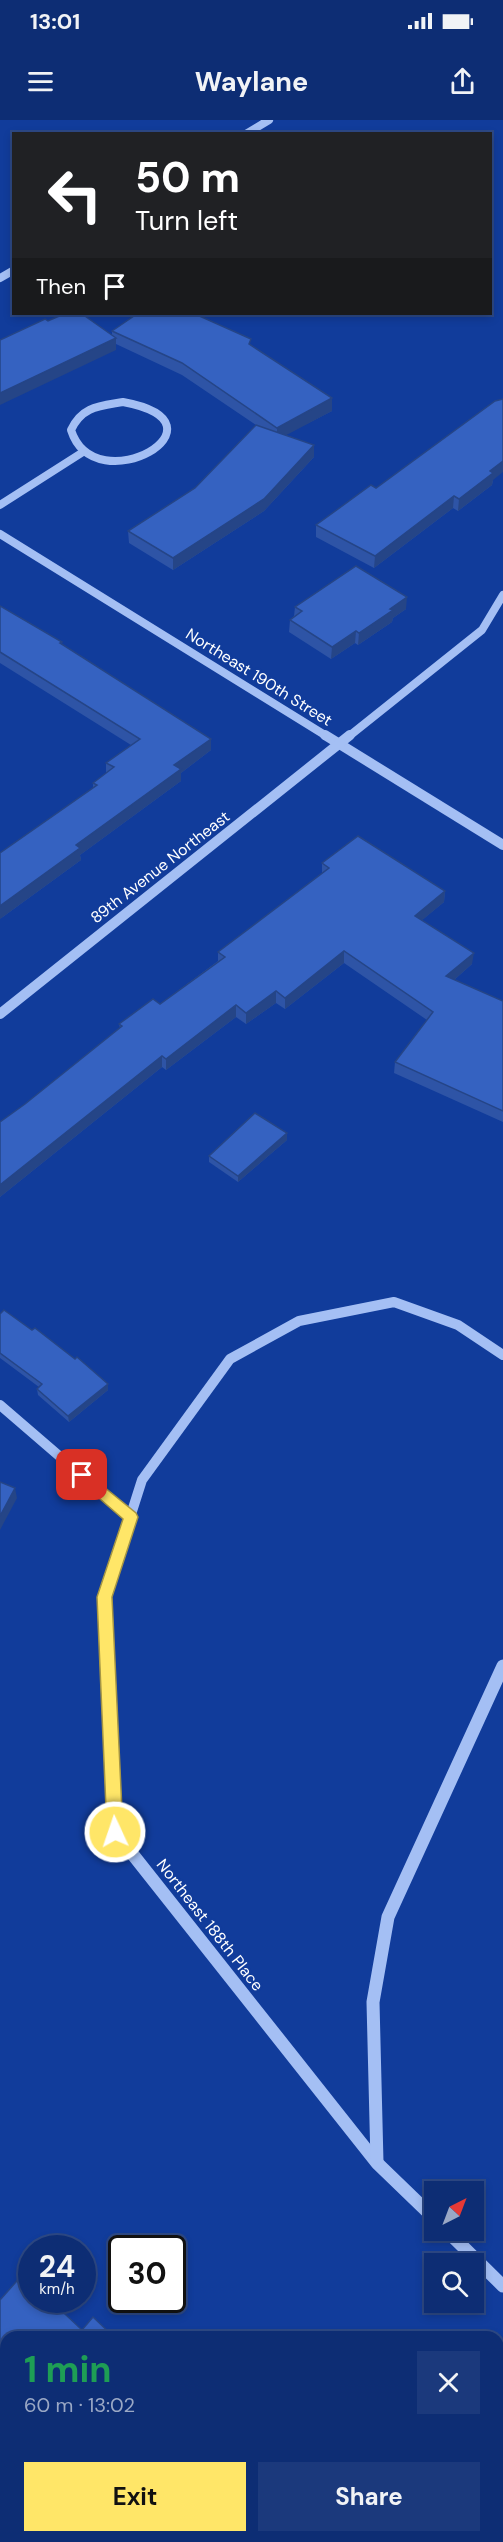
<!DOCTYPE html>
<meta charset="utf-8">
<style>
body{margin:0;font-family:"DM Sans",sans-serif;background:#1b397c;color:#f1f3f6;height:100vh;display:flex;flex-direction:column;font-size:22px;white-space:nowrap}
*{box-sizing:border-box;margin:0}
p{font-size:20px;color:#9aa8c5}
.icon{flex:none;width:33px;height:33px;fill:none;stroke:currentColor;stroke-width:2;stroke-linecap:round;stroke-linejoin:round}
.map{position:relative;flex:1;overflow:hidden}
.details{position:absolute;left:0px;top:2211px;width:504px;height:212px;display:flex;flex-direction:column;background:#0d2d74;border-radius:18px 18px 0 0;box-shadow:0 3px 9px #0003,0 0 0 2px #2d4986}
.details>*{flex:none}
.hud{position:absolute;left:12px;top:12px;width:480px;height:183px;border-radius:0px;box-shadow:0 3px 9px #0003,0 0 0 2px #2d4986;background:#202124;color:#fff;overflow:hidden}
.needle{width:39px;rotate:42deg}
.fabs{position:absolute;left:424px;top:2061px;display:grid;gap:12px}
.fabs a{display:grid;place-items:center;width:60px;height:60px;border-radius:0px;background:#0d2d74;box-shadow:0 3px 9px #0003,0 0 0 2px #2d4986;font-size:30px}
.speed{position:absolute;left:18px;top:2115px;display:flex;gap:12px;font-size:30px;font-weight:700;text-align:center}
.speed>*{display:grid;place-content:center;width:78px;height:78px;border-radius:50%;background:#0d2d74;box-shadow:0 3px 9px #0003,0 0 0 2px #2d4986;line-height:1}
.speed small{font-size:15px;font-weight:400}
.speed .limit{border:3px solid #111;border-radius:9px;background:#fff;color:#111}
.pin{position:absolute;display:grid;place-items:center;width:51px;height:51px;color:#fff;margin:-26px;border-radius:12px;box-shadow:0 3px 9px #0006}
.me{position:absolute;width:66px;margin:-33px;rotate:357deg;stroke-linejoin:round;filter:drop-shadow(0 0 4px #0008)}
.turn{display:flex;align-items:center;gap:21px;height:126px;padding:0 24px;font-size:27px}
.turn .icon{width:78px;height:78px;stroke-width:2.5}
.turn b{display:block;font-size:42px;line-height:51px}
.then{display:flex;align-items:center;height:57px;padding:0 24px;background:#0003;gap:12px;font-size:22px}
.round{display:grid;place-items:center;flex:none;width:63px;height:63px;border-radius:0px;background:#1b397c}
.head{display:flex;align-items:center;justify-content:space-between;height:102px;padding:0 24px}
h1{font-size:36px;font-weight:700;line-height:45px;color:#1e9e55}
.primary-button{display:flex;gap:12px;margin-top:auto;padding:12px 24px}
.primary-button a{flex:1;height:69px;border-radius:0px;background:#ffe668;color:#111;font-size:24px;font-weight:700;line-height:69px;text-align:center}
.primary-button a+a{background:#1b397c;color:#f1f3f6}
.status{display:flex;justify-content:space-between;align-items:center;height:42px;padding:0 30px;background:#0d2d74;direction:ltr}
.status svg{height:16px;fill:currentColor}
header{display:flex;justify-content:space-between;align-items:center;height:78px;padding:0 24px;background:#0d2d74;font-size:27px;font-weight:700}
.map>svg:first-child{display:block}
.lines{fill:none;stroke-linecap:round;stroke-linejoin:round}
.minor-far2{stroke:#a4bff4;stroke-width:8}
.minor-far1{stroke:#a4bff4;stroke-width:10}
.minor{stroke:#a4bff4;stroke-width:13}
.wall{fill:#2e54a6}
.shaded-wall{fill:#254587}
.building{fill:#3562c1;stroke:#254587;stroke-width:1.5}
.route{fill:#ffe668;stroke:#a69644;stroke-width:1.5}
.labels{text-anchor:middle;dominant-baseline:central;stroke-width:4.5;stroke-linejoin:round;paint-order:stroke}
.street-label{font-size:16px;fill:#fff;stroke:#113c9b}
</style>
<div class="status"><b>13:01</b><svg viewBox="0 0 49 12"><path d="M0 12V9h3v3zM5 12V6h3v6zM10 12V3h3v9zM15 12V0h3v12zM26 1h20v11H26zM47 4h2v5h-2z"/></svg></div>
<header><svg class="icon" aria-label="menu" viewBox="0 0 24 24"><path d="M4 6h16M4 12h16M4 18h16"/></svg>Waylane<svg class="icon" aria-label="share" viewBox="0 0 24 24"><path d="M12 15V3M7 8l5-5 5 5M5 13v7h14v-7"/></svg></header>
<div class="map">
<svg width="503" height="2422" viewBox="0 0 503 2422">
<rect width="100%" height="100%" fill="#113c9b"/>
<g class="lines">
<!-- minor-far2 -->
<g class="minor-far2">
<polyline points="246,14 269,0"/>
<polyline points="0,158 14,150"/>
<path d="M123,282c115,21 -28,103 -52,28 11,-24 29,-24 52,-28z"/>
<polyline points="0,385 83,332"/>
<polyline points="0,414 328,617"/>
<polyline points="348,617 482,510 503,475"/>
</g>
<!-- minor-far1 -->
<g class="minor-far1">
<polyline points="325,615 503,725"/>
<polyline points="0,894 350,615"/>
<polyline points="0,1285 130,1397"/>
<polyline points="127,1407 142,1360 230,1239 299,1201 394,1182 458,1205 503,1235"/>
</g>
<!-- minor -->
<g class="minor">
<polyline points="128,1406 105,1477 115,1712 377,2043 435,2099"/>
<polyline points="377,2042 373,1882 388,1797 503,1546"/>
<polyline points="446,2110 503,2166"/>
</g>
</g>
<!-- wall -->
<g class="wall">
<polygon points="48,201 112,215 112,211 251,225 332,278 332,291 285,315 314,325 314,337 264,391 173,450 129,423 128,411 195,368 256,305 182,255 116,224 116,230"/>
<polygon points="493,360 492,365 458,391 453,388 374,448 316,417 316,405"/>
<polygon points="0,486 211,619 211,630 181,653 181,661 80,735 81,740 0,799 93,668 93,663 106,653 106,643 131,625 0,543"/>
<polygon points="295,487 406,489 393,498 392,502 358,525 355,523 331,539 289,512 290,500 294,496"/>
<polygon points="322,743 445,771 444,782 422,800 472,844 454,860 503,881 503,1002 394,953 395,942 427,900 344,843 285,889 276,883 246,904 236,897 166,950 162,947 0,1077 0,1002 25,984 120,908 119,904 160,884 218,841 218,832 322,753"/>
<polygon points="287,1020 238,1062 209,1042 209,1036"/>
<polygon points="0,1194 108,1270 69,1302 38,1275 37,1269 39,1267 0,1238"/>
<polygon points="280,2416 457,2416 453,2422 285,2422"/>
</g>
<!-- shaded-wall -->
<g class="shaded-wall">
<polygon points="116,218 116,230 0,285 0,273"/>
<polygon points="332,278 332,291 277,320 277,308"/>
<polygon points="314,325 314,337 264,391 173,450 173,438"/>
<polygon points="503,341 503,352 493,360 492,365 458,391 459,379 490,351"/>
<polygon points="454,376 453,388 374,448 375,436"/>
<polygon points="407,477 406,489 393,498 392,502 358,525 359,513 390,489"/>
<polygon points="356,511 355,523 331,539 332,527"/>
<polygon points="211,619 211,630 181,653 181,661 80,735 81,740 0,799 0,786 174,645"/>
<polygon points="445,771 444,782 414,807 415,796"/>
<polygon points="344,831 344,843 285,889 285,878"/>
<polygon points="474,833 472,844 445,868 446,856"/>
<polygon points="276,871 276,883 246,904 246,893"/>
<polygon points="236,885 236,897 166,950 166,939"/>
<polygon points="162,936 162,947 0,1077 0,1065"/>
<polygon points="287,1013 287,1020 238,1062 238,1056"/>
<polygon points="108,1264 108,1270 69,1302 68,1296"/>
<polygon points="15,1368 17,1378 0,1410 0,1396"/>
<polygon points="183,2416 187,2416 182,2422 179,2422"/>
</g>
<!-- building -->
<g class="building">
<polygon points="64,194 82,194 116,218 0,273 0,220 45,199 48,201"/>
<polygon points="137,194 195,194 251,219 249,224 332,278 277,308 182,243 112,211"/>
<polygon points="503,279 503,341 490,351 493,353 459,379 454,376 375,436 316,405 371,365 376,368 495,281"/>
<polygon points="256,305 314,325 264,379 173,438 128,411 195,368"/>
<polygon points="356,446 407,477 390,489 393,490 359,513 356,511 332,527 290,500 302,491 295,487"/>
<polygon points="0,486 62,522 60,523 211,619 174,645 181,649 76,725 80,728 0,786 0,733 97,665 93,663 114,647 106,643 140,619 0,532"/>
<polygon points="358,716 445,771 415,796 474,833 446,856 503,881 503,991 395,942 433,892 344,831 285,878 276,871 246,893 236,885 166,939 162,936 0,1065 0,1002 25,984 122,906 119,904 153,879 160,884 225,837 218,832 329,748 322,743"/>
<polygon points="255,993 287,1013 238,1056 209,1036"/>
<polygon points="4,1190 32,1210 35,1208 75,1239 77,1237 108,1264 68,1296 37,1269 42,1264 0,1233 0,1194"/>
<polygon points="0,1362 15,1368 0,1396"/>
<polygon points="23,2154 32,2162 32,2180 50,2180 82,2210 93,2197 114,2217 6,2217 6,2327 0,2321 0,2180"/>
<polygon points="47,2416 183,2416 179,2422 53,2422"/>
<polygon points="208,2416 249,2416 248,2422 207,2422"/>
<polygon points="284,2416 456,2416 452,2422 290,2422"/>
</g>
<!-- route -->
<polygon class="route" points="82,1349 136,1393 138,1397 112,1477 123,1712 121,1717 115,1720 110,1717 107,1712 97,1477 123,1399 77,1359 74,1355 77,1351"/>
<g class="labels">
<!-- street labels -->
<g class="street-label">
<text transform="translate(259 557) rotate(32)">Northeast 190th Street</text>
<text transform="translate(160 747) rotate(-38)">89th Avenue Northeast</text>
<text transform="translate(210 1805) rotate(52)">Northeast 188th Place</text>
</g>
</g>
</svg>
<div class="fabs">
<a><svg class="needle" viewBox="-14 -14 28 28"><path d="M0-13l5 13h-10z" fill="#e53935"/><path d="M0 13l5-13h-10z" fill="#9aa8c5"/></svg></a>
<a><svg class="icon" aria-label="search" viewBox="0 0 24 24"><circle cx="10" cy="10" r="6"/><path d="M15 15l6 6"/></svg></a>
</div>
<div class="speed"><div>24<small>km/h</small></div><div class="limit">30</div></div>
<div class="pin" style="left:82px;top:1355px;background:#d93025"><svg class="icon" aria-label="arrive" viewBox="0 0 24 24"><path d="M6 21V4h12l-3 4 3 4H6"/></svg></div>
<svg class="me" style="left:115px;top:1712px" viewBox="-20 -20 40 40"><circle r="17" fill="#ffe668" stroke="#fff" stroke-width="3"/><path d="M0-11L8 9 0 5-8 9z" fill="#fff"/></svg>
<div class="hud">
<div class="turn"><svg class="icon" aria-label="left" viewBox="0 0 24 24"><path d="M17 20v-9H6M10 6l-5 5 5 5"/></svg><div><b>50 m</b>Turn left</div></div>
<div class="then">Then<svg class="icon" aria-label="arrive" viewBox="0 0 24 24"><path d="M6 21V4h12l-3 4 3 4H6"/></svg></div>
</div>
<section class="details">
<div class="head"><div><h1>1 min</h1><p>60 m · 13:02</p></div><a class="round"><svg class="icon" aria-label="close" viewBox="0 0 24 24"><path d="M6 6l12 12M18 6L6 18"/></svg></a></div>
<div class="primary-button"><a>Exit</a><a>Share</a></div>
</section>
</div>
